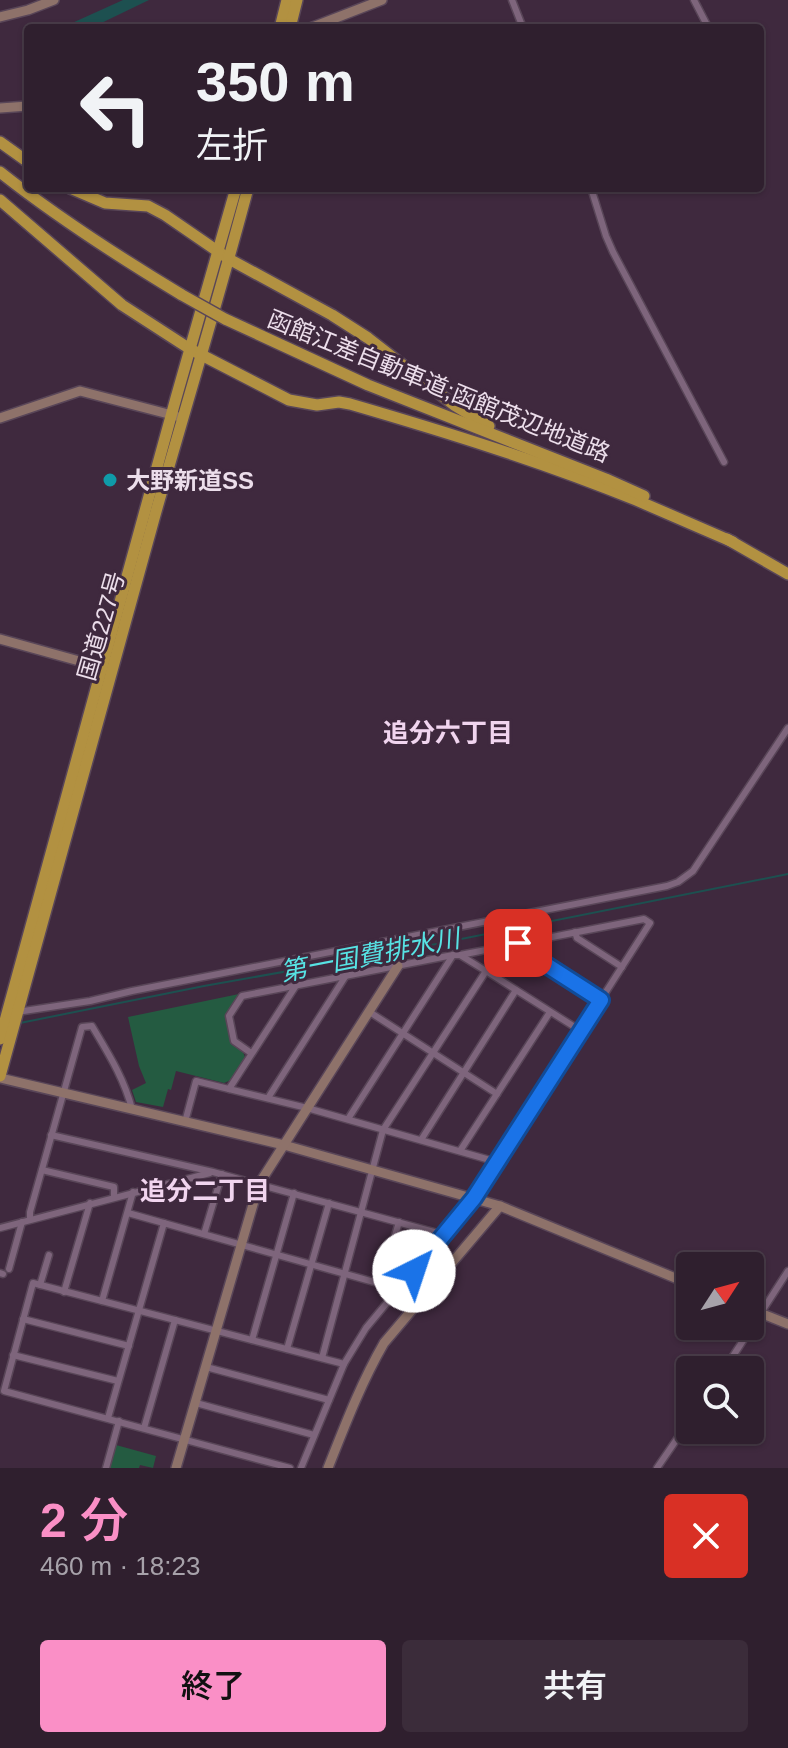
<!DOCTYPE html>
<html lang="ja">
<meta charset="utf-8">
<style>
body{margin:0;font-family:Arial,"Noto Sans JP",sans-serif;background:#3b2c3a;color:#f1f3f6;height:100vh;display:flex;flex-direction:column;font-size:30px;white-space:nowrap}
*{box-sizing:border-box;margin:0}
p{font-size:26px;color:#a7a2aa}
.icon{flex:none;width:44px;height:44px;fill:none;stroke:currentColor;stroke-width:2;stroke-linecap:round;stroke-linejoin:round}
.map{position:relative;height:1468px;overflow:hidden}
.panel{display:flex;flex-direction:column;background:#2f1f2e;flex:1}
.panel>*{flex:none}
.banner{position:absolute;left:24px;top:24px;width:740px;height:168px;border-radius:8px;box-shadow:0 2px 6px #0004,0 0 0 2px #4a3d4a;background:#2f1f2e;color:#f1f3f6;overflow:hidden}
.needle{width:52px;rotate:54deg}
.fabs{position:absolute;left:676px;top:1252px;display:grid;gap:16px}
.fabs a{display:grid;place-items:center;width:88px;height:88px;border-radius:8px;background:#2f1f2e;box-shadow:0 2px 6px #0004,0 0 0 2px #4a3d4a;font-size:40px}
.pin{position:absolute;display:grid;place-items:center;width:68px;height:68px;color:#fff;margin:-34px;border-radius:16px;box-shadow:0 4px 12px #0006}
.me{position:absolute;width:88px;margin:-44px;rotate:41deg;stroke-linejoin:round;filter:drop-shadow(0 0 6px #0008)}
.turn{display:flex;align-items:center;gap:28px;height:168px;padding:0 40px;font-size:36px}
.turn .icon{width:104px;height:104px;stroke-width:2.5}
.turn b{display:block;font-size:56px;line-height:68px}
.round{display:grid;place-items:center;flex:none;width:84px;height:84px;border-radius:8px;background:#3b2c3a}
.head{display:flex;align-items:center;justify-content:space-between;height:136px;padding:0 40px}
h1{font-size:48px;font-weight:600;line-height:60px;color:#fa8fc6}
.primary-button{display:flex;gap:16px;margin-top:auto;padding:16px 40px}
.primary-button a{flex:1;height:92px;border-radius:8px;background:#fa8fc6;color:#111;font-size:32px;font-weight:600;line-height:92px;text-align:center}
.primary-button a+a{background:#3b2c3a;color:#f1f3f6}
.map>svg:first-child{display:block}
.green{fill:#245b41}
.water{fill:#1d5050}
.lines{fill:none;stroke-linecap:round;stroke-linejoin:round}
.stream{stroke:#1d5050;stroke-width:2}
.street-casing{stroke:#594658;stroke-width:9}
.secondary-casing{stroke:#594658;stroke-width:12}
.highway-casing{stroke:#594658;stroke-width:14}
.street{stroke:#7e657c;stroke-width:6}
.secondary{stroke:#8e726a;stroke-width:9}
.highway{stroke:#b29141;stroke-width:11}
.highway-bridge-casing{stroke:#594658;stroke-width:14;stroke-linecap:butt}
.highway-bridge{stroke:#b29141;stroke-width:11}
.route-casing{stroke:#114b97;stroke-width:20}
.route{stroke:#1a73e8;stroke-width:14}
.culture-dot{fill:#0f9aa8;stroke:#3f293e;stroke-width:3}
.labels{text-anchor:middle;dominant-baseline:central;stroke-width:6;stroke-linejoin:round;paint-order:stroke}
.street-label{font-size:24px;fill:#ecdeeb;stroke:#3f293e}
.poi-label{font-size:24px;font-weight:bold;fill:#ecdeeb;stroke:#3f293e;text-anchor:start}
.neighbourhood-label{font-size:26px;font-weight:bold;fill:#f1d5ef;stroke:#3f293e}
.water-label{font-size:26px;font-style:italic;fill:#57e3e4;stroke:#3f293e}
</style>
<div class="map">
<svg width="788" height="1468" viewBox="0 0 788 1468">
<rect width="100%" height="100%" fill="#3f293e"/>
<!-- green -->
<g class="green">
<polygon points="239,994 226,1015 231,1044 243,1052 245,1057 231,1080 224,1083 176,1071 171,1090 168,1089 163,1107 136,1102 132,1090 146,1083 139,1066 128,1017"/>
<polygon points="116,1445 156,1456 153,1468 140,1465 139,1468 109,1468"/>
</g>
<!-- water -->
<polygon class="water" points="123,0 149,0 91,28 61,28"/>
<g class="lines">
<!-- stream -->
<polyline class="stream" points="20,1023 204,986 401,951 788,874"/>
<defs>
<g id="street">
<polyline points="512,0 523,28"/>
<polyline points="694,0 707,25"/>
<polyline points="591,188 606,236 613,252 724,462"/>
<polyline points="575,932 577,938 622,967"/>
<polyline points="518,943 520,948 601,1000"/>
<polyline points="460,955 644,919 650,923 497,1162"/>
<polyline points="486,971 581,1031"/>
<polyline points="368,1011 497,1094"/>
<polyline points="17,1012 90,1001 132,991 667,886 678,882 693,871 788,728"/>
<polyline points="251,1053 234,1041 229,1016 242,996 453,955 460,955 486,971 383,1130 322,1358"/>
<polyline points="229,1089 295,987"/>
<polyline points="268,1098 345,977"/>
<polyline points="348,1119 453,955"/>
<polyline points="185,1122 196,1081 307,1108 497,1162 474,1198 366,1328 344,1364 33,1283 4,1391 290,1468"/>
<polyline points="51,1135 213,1172 445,1235"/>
<polyline points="421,1140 516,990"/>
<polyline points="460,1151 550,1012"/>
<polyline points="42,1170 114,1187 114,1196"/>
<polyline points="128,1213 399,1289"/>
<path d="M30,1219v-7l52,-185 10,-1c16,27 32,52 40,83"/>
<polyline points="0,1228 210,1173"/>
<polyline points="204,1234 222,1174"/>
<polyline points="9,1269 22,1222"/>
<polyline points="0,1273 3,1274"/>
<polyline points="381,1283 399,1222"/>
<polyline points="40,1285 49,1255"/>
<polyline points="64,1292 90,1203"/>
<polyline points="102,1301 133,1192"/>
<polyline points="23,1319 129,1346"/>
<polyline points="252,1340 294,1193"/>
<polyline points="287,1349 329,1203"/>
<polyline points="13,1355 118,1381"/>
<polyline points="206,1367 329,1400"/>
<polyline points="724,1370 788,1271"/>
<polyline points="196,1403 314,1435"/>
<polyline points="108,1418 164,1223"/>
<polyline points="144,1428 175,1320"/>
<polyline points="106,1468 119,1421"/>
<polyline points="301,1468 344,1364"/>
<polyline points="657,1468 690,1420"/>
</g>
<g id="secondary">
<polyline points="0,17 28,10 54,0"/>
<polyline points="310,28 382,0"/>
<polyline points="0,108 28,106"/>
<polyline points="0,418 80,391 176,416"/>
<polyline points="0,639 108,669"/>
<polyline points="0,1078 284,1145 500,1206 690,1284"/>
<polyline points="750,1309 788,1324"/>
<polyline points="176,1468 259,1184 398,966"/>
<path d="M328,1468c17,-43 33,-85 56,-125l116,-137"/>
</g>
<g id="highway">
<polyline points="280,28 287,0"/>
<polyline points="290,28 297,0"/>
<polyline points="0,142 28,162"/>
<path d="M0,172c58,46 119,85 182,123"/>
<polyline points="70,188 105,203 148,206 165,215 229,259 332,315 368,338 454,405 489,426"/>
<path d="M0,200l122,105 68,44 99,51 28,5 22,-3 11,2c96,28 193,58 286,96 33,14 65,28 97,42"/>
<polyline points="225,319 368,385 606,479 644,496"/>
<polyline points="727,539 788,574"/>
<polyline points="0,1039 176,398 236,188"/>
<path d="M0,1076c51,-187 102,-374 155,-561 31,-109 64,-218 93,-327"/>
</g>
</defs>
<!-- street casing -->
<use href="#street" class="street-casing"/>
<!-- secondary casing -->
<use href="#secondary" class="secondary-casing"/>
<!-- highway casing -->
<use href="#highway" class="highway-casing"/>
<!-- street -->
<use href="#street" class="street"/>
<!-- secondary -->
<use href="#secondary" class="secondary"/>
<!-- highway -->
<use href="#highway" class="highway"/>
<defs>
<polyline id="highway-bridge" points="182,295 225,319"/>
</defs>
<!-- highway-bridge casing -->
<use href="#highway-bridge" class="highway-bridge-casing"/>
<!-- highway-bridge -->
<use href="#highway-bridge" class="highway-bridge"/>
</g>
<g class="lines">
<defs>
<polyline id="route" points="414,1271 474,1198 601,1000 520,948 518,943"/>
</defs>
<!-- route casing -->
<use href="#route" class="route-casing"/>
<!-- route -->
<use href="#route" class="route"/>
</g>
<!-- markers -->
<circle class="culture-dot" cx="110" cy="480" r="8"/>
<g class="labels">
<!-- street labels -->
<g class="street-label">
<text transform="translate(439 386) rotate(22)">函館江差自動車道;函館茂辺地道路</text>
<text transform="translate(101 626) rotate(-74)">国道227号</text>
</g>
<!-- poi labels -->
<g class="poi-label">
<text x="126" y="480">大野新道SS</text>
</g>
<!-- neighbourhood labels -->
<g class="neighbourhood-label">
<text x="448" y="733">追分六丁目</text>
<text x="205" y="1191">追分二丁目</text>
</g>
<!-- water labels -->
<g class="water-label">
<text transform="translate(370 955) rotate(-11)">第一国費排水川</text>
</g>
</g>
</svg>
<div class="fabs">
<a><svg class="needle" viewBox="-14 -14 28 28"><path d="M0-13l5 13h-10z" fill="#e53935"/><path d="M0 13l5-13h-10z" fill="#a7a2aa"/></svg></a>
<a><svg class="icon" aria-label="search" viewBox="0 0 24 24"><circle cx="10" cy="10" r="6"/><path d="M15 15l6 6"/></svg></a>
</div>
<div class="pin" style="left:518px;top:943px;background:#d93025"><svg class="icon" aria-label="arrive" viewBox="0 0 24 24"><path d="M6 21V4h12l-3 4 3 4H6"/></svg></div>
<svg class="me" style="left:414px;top:1271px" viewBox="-20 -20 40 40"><circle r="19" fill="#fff"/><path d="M0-13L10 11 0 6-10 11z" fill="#1a73e8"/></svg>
<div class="banner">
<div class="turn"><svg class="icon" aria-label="left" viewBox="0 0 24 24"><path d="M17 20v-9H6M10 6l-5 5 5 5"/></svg><div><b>350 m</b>左折</div></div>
</div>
</div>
<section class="panel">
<div class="head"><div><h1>2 分</h1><p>460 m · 18:23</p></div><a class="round" style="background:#d93025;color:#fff"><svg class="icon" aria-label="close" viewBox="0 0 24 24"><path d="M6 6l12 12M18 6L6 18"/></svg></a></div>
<div class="primary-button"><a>終了</a><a>共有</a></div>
</section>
